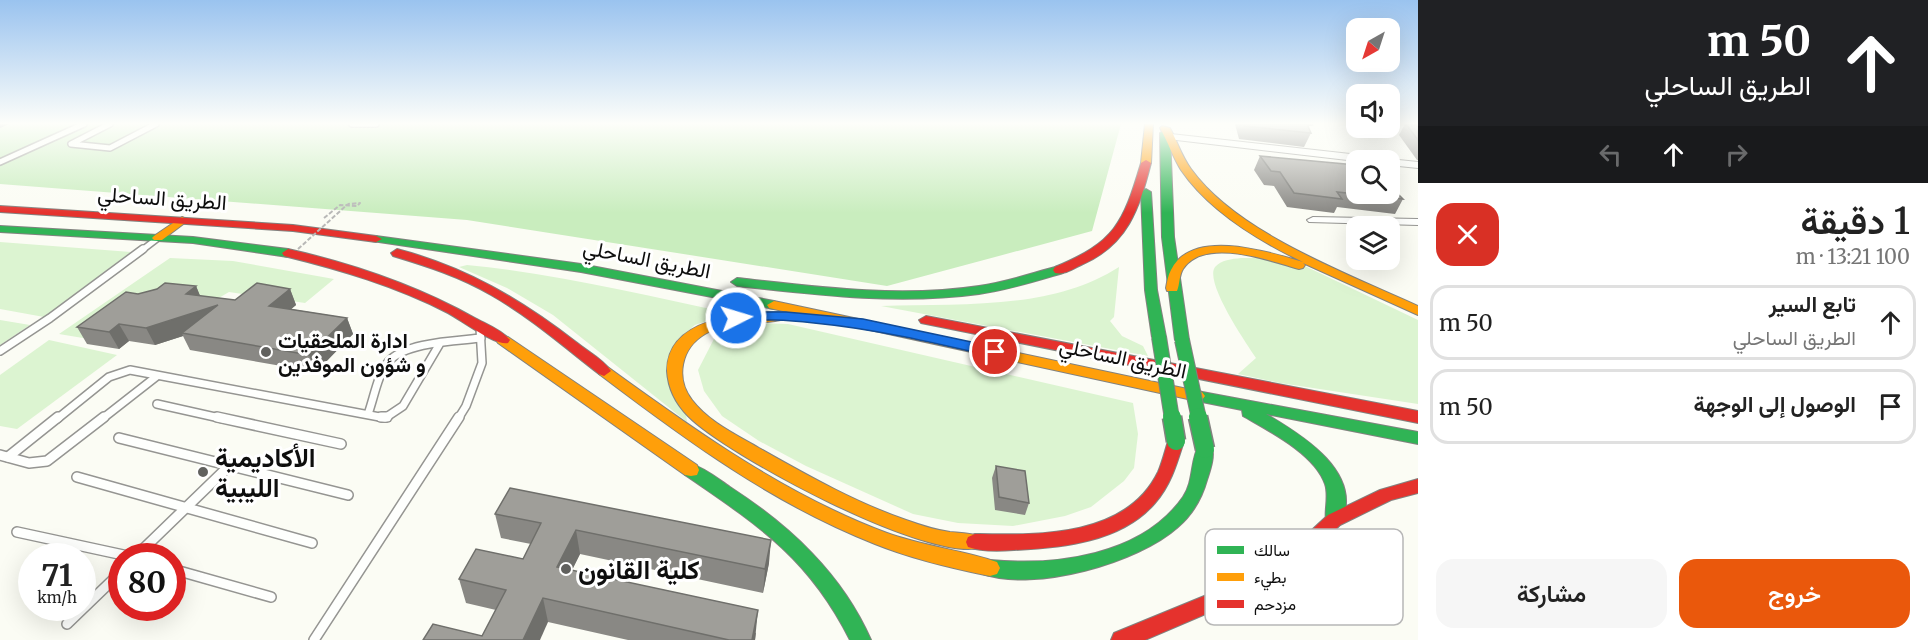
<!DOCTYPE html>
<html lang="ar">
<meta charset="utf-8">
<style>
body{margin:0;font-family:Merriweather,Vazirmatn,serif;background:#f6f6f6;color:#222;direction:rtl;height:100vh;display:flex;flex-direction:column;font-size:22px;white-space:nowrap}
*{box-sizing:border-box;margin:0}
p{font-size:20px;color:#767676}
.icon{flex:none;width:33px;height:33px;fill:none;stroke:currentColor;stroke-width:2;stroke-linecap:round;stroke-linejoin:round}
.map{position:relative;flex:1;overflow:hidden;direction:ltr}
.drawer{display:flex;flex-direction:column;background:#fff;width:510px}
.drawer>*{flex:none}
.guide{background:#202124;color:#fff;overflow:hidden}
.needle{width:39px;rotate:219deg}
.tools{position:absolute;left:1346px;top:18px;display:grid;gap:12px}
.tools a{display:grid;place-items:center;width:54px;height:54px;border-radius:12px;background:#fff;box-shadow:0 6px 24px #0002;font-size:30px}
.speed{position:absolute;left:18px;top:543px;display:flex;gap:12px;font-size:30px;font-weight:700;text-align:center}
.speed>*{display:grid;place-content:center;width:78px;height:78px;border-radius:50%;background:#fff;box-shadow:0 6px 24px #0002;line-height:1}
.speed small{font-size:15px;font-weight:400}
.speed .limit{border:9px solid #d22;background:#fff;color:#111}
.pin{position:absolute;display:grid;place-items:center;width:51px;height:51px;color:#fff;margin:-26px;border:3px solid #fff;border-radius:50%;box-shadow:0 2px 6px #0007}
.me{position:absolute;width:66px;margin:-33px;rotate:85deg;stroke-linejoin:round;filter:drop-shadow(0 0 4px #0008)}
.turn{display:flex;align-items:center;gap:21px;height:126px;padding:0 18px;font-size:27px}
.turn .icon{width:78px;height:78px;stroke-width:2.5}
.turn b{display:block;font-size:42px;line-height:51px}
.lanes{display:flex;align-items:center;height:57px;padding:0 18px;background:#0003;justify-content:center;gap:30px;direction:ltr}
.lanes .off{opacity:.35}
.round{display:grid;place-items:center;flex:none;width:63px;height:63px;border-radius:18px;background:#f6f6f6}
.overview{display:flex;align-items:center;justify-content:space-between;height:102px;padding:0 18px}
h1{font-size:36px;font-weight:600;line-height:45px}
.action{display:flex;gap:12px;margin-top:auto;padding:12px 18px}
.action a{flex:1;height:69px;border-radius:18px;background:#ea580c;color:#fff;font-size:24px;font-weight:600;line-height:69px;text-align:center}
.action a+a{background:#f6f6f6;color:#222}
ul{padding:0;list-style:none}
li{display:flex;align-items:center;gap:18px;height:75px;margin:0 12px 9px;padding:0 6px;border:3px solid #e0e0e0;border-radius:18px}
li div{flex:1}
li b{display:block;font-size:22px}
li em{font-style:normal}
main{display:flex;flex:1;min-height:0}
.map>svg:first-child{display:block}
.green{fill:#dcf4d1}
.forest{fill:#c9edbe}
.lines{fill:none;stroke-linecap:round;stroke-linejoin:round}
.lane-far2-casing{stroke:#959592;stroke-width:8}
.lane-far1-casing{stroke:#959592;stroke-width:10}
.lane-casing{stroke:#959592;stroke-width:12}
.street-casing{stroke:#959592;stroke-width:2}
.fast-casing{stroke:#82827f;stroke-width:2}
.slow-casing{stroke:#82827f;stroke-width:2}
.jam-casing{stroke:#82827f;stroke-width:2}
.path{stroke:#b8b8b7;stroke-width:2;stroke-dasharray:4.5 2;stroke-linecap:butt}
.lane-far2{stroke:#fefffd;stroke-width:5}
.lane-far1{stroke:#fefffd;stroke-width:7}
.lane{stroke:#fefffd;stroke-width:9}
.street{fill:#fefffd;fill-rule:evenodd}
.fast{fill:#30b455;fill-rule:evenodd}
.slow{fill:#ff9f0a;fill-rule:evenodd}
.jam{fill:#e5322d;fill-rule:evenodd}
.fast-bridge-far1-casing{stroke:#82827f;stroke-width:16;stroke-linecap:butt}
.fast-bridge-casing{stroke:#82827f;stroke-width:21;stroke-linecap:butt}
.path-bridge{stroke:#b8b8b7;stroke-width:2;stroke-dasharray:4.5 2;stroke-linecap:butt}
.fast-bridge-far1{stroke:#30b455;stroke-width:14}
.fast-bridge{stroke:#30b455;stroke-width:18}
.wall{fill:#898884}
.shaded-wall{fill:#6f6f6b}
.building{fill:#9f9e99;stroke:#6f6f6b;stroke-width:1.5}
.route{fill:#1a73e8;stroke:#114b97;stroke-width:1.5}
.poi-dot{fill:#61615e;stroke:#fff;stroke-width:2}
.labels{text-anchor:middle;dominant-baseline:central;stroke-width:6;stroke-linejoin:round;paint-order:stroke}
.street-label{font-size:21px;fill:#0e0e0e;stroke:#fff}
.poi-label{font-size:21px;font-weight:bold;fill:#0e0e0e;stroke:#fff;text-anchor:start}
.near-poi-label{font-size:26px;font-weight:bold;fill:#0e0e0e;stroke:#fff;text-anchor:start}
.key{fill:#fff;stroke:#b7b7b7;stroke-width:1.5}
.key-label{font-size:16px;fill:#0e0e0e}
</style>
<main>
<section class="drawer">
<div class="guide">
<div class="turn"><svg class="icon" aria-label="ahead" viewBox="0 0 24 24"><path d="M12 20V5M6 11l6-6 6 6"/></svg><div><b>50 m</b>الطريق الساحلي</div></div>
<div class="lanes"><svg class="icon off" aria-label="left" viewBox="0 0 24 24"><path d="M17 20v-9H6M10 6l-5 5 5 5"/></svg><svg class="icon" aria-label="ahead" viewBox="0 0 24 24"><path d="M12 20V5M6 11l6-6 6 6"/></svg><svg class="icon off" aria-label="right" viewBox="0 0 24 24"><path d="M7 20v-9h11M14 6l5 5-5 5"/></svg></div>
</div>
<div class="overview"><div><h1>1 دقيقة</h1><p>100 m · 13:21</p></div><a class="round" style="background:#d93025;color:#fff"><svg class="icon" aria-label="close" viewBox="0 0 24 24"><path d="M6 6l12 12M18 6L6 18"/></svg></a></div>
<ul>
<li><svg class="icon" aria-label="ahead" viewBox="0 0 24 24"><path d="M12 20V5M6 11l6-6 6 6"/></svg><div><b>تابع السير</b><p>الطريق الساحلي</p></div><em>50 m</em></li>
<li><svg class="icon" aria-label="arrive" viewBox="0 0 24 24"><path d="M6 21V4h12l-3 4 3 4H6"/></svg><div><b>الوصول إلى الوجهة</b></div><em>50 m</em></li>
</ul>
<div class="action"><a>خروج</a><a>مشاركة</a></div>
</section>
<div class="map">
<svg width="1418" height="640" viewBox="0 0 1418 640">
<rect width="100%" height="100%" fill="#fbfcf4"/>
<!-- green -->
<g class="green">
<polygon points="0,242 131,252 44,317 0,309"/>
<polygon points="170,258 233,261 334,279 305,303 229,292 217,299 95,340 59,334"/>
<path d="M1241,258h39l27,9 111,53v84l-138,-21 -42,-9 18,-16c-10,-15 -52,-76 -41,-91 6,-7 17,-8 26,-9z"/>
<path d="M467,265c89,8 176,30 263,48l-35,12 -18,15 10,82 -134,-107 -46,-27 -48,-21z"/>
<path d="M1119,267l-5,50 -4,4 12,15 21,10 5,10 -267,-50c79,-3 169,5 238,-39z"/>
<polygon points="0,320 30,325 0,345"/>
<polygon points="758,323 788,324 1133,403 1138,434 1134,468 1124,481 1091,507 1065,516 1013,526 958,523 913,514 806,466 759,441 722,416 704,391 698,370 716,335 731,328"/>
<polygon points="49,340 117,355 17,429 0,426 0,375"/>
</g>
<!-- forest -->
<polygon class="forest" points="0,124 1121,124 1092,231 887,286 467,220 0,184"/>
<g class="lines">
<defs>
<g id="lane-far2">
<polyline points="110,124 71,144 110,148 156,124"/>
<polyline points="352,124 376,124"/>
<polyline points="0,162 84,124"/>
<polyline points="141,251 158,238"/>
</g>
<g id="lane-far1">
<polyline points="0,351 50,318 143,249"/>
<polyline points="157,404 224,419"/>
<path d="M368,414c6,-16 9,-38 20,-52 17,-20 68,-21 93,-24"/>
<polyline points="57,419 109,377 130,370 385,418 403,406 439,345"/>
<polyline points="102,419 157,376"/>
<polyline points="458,419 466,406 482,363 480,328"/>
</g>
<g id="lane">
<polyline points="217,417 341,444"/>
<polyline points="381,417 387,417"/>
<polyline points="119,438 348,495"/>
<polyline points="0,455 29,463 47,461 104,417"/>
<polyline points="8,457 58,417"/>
<polyline points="77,477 312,543"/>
<polyline points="17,532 128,556"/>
<polyline points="136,556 230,465"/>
<polyline points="172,569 271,597"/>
<polyline points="67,624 122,571"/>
<polyline points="314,640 459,417"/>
</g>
<g id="street">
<polygon points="1171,134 1377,157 1382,160 1356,161 1168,139 1166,137"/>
<polygon points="1389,159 1418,162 1418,168 1389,165 1389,160 1385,160"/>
<polygon points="1313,217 1418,219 1418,225 1309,222 1307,220"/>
</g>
<g id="fast">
<polygon points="1165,130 1170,133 1174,237 1189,340 1182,344 1175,340 1162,237 1160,133"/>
<polygon points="1146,189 1151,192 1157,290 1166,337 1159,341 1152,337 1145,290 1141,192"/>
<polygon points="0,226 193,237 288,249 294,253 288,257 193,243 0,232"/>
<polygon points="376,236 581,264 774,301 781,305 774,309 581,272 372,241 370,239 372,237"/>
<path d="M1059,266l4,1 2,3 -2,3c-27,8 -55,17 -84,21 -80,11 -162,1 -242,-8l-6,-4 6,-4c80,9 162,20 242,8 28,-4 53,-13 80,-20z"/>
<path d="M1197,391l221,41v12l-152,-30c36,21 100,60 74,111l-6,2 -6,-2c-6,-10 2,-27 -3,-41 -10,-30 -56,-53 -82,-68l-1,-6 -50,-10 -3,-4 3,-4z"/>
<path d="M1205,443l6,2c5,9 -1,26 -4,35 -5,18 -15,35 -29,47 -40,36 -143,65 -195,47l-3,-6 3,-6 7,-2c65,6 152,-4 193,-63 11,-16 7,-37 16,-52z"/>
<path d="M691,464c14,4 27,15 39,23 60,39 112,87 141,153h-21c-41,-82 -92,-115 -165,-165l-2,-5 2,-5z"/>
</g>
<g id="slow">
<polygon points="1145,124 1153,124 1151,163 1146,166 1141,163"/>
<path d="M1162,126l8,2c7,13 12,29 21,41 46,64 157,105 227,137v9l-115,-52 2,2 -2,3 -4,1c-29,-8 -94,-33 -116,0 -4,6 -3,15 -6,22h-10l-1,-3c1,-6 2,-13 5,-18 21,-43 98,-18 132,-8 -44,-21 -94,-51 -122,-92 -8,-13 -13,-28 -21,-42z"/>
<polygon points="182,217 188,220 186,222 162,240 154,240 152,238 154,236"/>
<polygon points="774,301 1197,391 1202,392 1205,396 1202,400 1197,401 769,308 767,305"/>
<path d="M780,312l5,1 2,3 -2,3c-27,7 -55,0 -80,15 -24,14 -30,44 -13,66 17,22 43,34 67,48 48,27 95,54 147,72 14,5 29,10 44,12 11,1 21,1 32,5l2,5 -2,5c-51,18 -257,-93 -294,-131 -12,-12 -20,-28 -21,-45 0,-54 75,-58 113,-59z"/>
<polygon points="503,336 508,337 697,465 699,470 697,475 691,476 685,475 498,343 496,340 498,337"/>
<path d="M604,366l5,2c87,63 176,127 278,165 36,13 75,17 110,29l3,6 -3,6 -7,2c-39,-8 -78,-17 -115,-32 -102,-40 -189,-104 -276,-170l-2,-3 2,-3z"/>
</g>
<g id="jam">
<path d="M1146,160l5,3c-12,46 -23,82 -70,102 -8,4 -17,10 -26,8l-2,-3 2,-3c60,-25 68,-43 86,-104z"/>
<polygon points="0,206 293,225 376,236 382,239 376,242 293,231 0,212"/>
<path d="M288,249c66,15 128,36 187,69 11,6 27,12 35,22l-2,3c-13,3 -47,-23 -60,-30 -53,-27 -107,-43 -164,-57l-2,-3z"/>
<path d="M397,249c69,18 123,50 179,93 11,9 27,17 35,29l-7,5 -5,-2c-35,-27 -69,-57 -108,-79 -30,-18 -65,-29 -98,-39l-2,-3z"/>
<polygon points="926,316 1418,411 1418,423 921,323 919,320"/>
<path d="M1176,435l6,2 2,4c-7,22 -13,44 -29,62 -33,39 -93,45 -141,47 -14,1 -32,2 -46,-3l-2,-5 2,-5 7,-3c62,1 151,4 183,-62 4,-9 7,-21 10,-31l2,-4z"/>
<polygon points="1418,479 1418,493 1391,500 1340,525 1316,549 1250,595 1145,640 1111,640 1114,633 1236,583 1302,539 1328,515 1380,490"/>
</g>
</defs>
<!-- lane-far2 casing -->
<use href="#lane-far2" class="lane-far2-casing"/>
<!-- lane-far1 casing -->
<use href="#lane-far1" class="lane-far1-casing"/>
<!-- lane casing -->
<use href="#lane" class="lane-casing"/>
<!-- street casing -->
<use href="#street" class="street-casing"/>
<!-- fast casing -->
<use href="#fast" class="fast-casing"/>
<!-- slow casing -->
<use href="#slow" class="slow-casing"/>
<!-- jam casing -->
<use href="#jam" class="jam-casing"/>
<!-- path -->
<polyline class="path" points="324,218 340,205 357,206 360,203 348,204"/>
<!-- lane-far2 -->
<use href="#lane-far2" class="lane-far2"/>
<!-- lane-far1 -->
<use href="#lane-far1" class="lane-far1"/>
<!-- lane -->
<use href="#lane" class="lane"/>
<!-- street -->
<use href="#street" class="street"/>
<!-- fast -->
<use href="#fast" class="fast"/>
<!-- slow -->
<use href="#slow" class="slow"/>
<!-- jam -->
<use href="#jam" class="jam"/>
<defs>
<g id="fast-bridge-far1">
<polyline points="1159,337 1172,419"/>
<polyline points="1182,340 1199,419"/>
</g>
<g id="fast-bridge">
<polyline points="1172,417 1176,441"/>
<polyline points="1198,417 1205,449"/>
</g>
</defs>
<!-- fast-bridge-far1 casing -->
<use href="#fast-bridge-far1" class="fast-bridge-far1-casing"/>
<!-- fast-bridge casing -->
<use href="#fast-bridge" class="fast-bridge-casing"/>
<!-- path-bridge -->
<polyline class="path-bridge" points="298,249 348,204"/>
<!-- fast-bridge-far1 -->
<use href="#fast-bridge-far1" class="fast-bridge-far1"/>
<!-- fast-bridge -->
<use href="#fast-bridge" class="fast-bridge"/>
</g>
<!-- wall -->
<g class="wall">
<polygon points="1235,124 1314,124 1313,126 1308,126 1311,133 1304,147 1239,139"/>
<polygon points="1405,124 1418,125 1418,160 1417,160 1399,135"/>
<polygon points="1260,156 1403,199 1395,214 1337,207 1334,213 1287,207 1274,186 1264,185 1254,170"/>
<polygon points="196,286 200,296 235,300 290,289 296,305 291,309 347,318 353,334 316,372 190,350 183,336 155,345 129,341 119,349 87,344 77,327 138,294"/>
<polygon points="996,466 1029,503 1025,515 995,510 992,478"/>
<polygon points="495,514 769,563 763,593 580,554 572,570 756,633 755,640 628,640 548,622 482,636 496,610 466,603 459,579 523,559 531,544 501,538"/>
</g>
<!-- shaded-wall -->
<g class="shaded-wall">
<polygon points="0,124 9,124 0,128"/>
<polygon points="196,286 203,303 186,294"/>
<polygon points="290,289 296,305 276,322 269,306"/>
<polygon points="218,305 182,333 183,336 155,345 146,328"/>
<polygon points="347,318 353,334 316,372 309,355"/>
<polygon points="119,324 129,341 119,349 109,332"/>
<polygon points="576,530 580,554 562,590 557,567"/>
<polygon points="771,540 769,563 763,593 765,569"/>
<polygon points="543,598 548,622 540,640 523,640"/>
<polygon points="758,610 755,640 752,640"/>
</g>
<!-- building -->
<g class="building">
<polygon points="1245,124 1307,124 1311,133 1245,126"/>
<polygon points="1406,124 1418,125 1418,140"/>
<polygon points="1260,156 1356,165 1356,194 1389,194 1389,185 1403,199 1337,192 1342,199 1294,193 1280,172 1271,171"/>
<polygon points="165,283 196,286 186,294 235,300 257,283 290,289 269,306 347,318 309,355 182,333 218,305 146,328 119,324 109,332 77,327 126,292 138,294 157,289"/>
<polygon points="996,466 1025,471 1029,503 999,497"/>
<polygon points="510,488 771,540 765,569 576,530 557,567 758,610 752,640 729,640 543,598 523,640 423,640 433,624 482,636 506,590 459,579 476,549 523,559 541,523 495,514"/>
</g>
<!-- sky -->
<linearGradient id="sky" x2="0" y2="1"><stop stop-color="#9ac3ef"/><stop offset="0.58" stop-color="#fdfefa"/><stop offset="1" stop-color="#fdfefa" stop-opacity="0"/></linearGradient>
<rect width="1418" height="213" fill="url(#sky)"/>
<!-- route -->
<path class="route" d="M751,312h35l77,7 132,28 8,5 -8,5c-60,-14 -119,-28 -181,-34 -26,-3 -52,-5 -78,0l-6,-5 2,-2z"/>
<!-- markers -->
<g class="poi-dot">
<circle cx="266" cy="352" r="6"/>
<circle cx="203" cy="472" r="6"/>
<circle cx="566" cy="569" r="6"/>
</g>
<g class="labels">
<!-- street labels -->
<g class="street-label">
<text transform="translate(162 198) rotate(4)">الطريق الساحلي</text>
<text transform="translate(647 259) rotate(11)">الطريق الساحلي</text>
<text transform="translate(1123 358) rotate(12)">الطريق الساحلي</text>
</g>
<!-- poi labels -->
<g class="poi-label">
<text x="278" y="340">ادارة الملحقيات<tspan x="278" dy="24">و شؤون الموفدين</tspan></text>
</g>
<!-- near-poi labels -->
<g class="near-poi-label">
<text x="215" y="457">الأكاديمية<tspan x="215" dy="30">الليبية</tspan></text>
<text x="578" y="569">كلية القانون</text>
</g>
</g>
<!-- legend -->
<rect x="1205" y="529" width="198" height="96" rx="9" class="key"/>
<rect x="1217" y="546" width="27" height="8" fill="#30b455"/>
<rect x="1217" y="573" width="27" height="8" fill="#ff9f0a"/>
<rect x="1217" y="600" width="27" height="8" fill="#e5322d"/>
<g class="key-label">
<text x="1254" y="556">سالك</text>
<text x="1254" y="583">بطيء</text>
<text x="1254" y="610">مزدحم</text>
</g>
</svg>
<div class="tools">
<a><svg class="needle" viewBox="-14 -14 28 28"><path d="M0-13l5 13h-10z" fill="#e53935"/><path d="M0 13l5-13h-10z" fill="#767676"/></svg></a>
<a><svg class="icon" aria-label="sound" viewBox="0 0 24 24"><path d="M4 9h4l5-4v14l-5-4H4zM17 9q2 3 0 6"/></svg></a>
<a><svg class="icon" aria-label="search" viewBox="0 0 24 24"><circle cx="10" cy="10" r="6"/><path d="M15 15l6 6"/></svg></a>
<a><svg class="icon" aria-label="layers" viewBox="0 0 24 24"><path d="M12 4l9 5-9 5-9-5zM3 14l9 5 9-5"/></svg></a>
</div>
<div class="speed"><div>71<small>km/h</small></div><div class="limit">80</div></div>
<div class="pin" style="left:995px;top:352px;background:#d93025"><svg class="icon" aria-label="arrive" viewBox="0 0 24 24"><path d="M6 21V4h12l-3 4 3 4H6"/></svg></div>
<svg class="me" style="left:736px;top:318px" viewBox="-20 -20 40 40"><circle r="17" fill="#1a73e8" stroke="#fff" stroke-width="3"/><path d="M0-11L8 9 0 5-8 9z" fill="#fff"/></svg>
</div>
</main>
